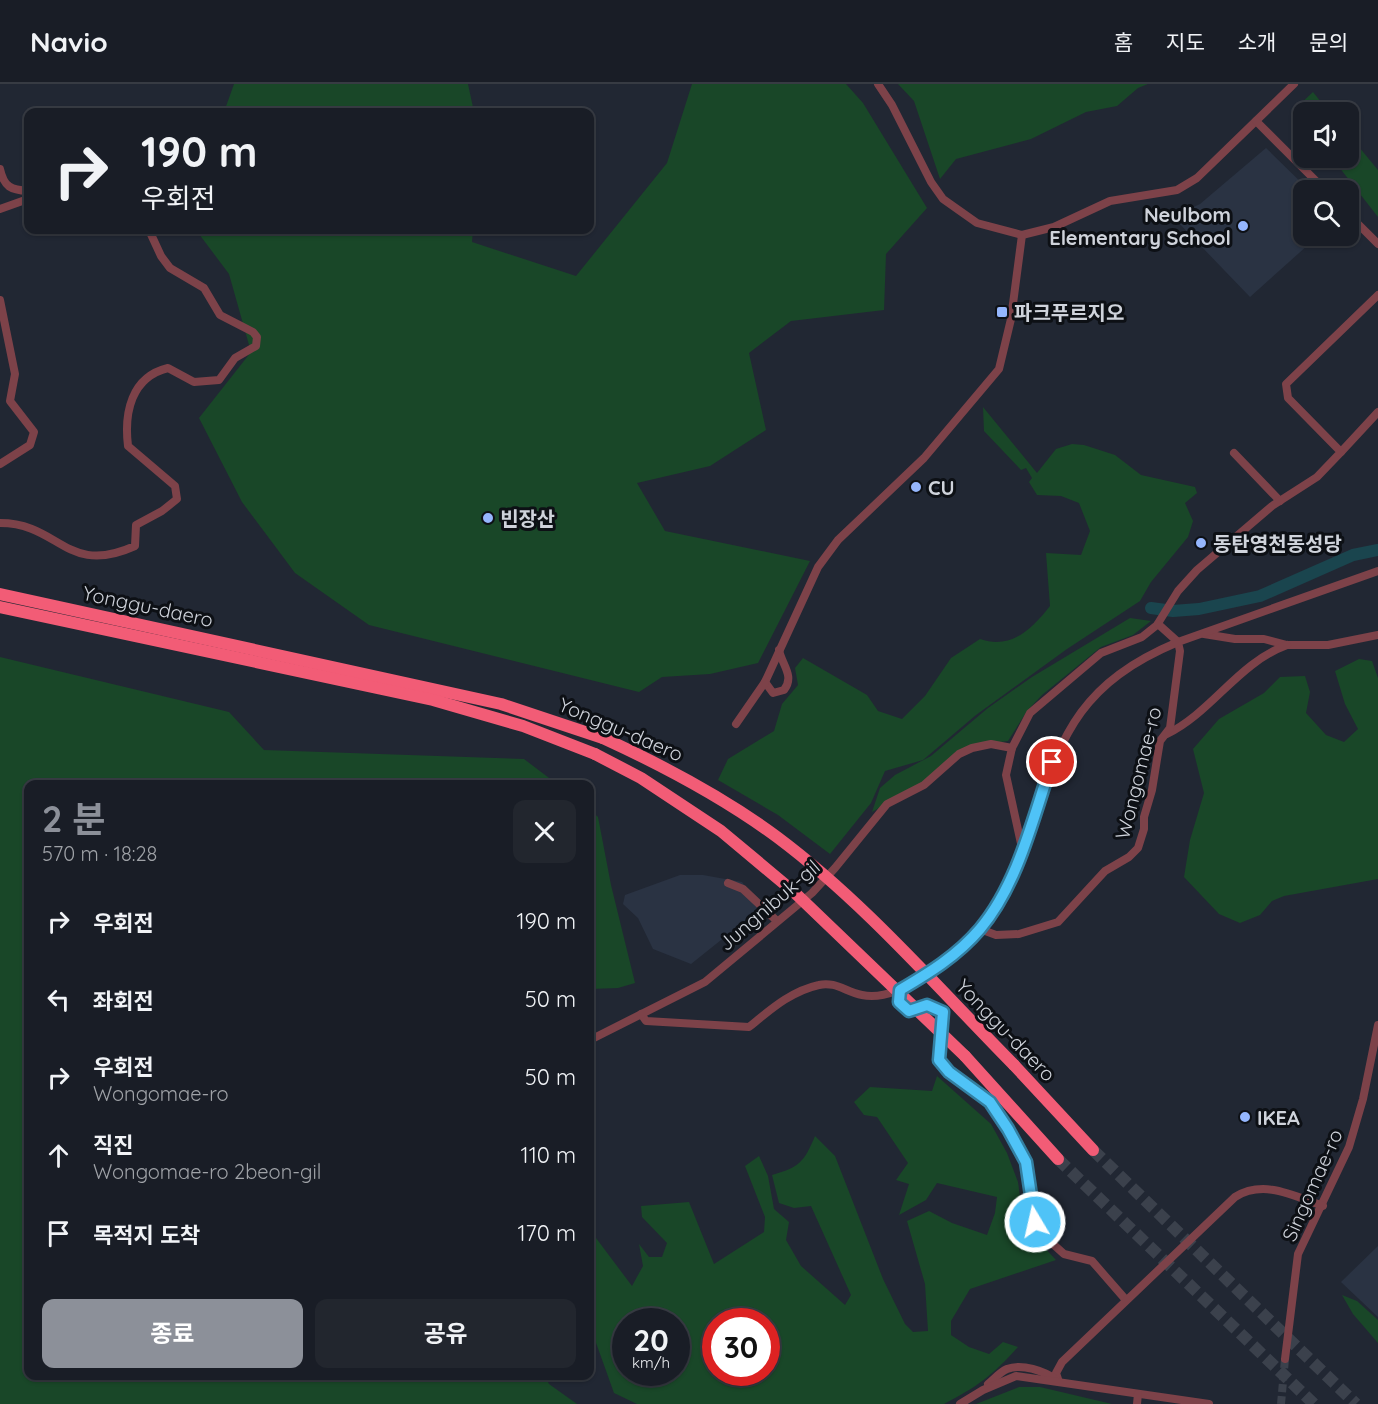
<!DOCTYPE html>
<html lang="ko">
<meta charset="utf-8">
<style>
body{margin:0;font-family:Quicksand,"Noto Sans KR",sans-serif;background:#22262e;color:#f1f3f6;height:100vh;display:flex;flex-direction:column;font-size:22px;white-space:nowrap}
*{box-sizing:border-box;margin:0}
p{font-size:20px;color:#9fa2a7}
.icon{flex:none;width:33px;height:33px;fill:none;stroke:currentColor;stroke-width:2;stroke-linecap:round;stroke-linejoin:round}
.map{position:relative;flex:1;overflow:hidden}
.drawer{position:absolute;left:24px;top:696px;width:570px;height:600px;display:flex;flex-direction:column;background:#191d26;border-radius:12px;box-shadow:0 2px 4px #0004,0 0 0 2px #373b43}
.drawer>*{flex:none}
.banner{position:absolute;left:24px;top:24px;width:570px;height:126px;border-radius:12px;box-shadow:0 2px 4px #0004,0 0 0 2px #373b43;background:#191d26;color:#f1f3f6;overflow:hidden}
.tools{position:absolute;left:1293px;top:18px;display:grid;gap:12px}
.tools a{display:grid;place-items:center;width:66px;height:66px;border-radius:12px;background:#191d26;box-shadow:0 2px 4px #0004,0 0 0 2px #373b43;font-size:30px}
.speed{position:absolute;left:612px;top:1224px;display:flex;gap:12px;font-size:30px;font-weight:700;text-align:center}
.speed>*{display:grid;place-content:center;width:78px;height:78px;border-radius:50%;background:#191d26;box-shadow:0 2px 4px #0004,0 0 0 2px #373b43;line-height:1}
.speed small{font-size:15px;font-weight:400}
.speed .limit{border:9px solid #d22;background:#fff;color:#111}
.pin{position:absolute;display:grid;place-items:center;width:51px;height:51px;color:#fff;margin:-26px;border:3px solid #fff;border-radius:50%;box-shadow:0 2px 6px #0007}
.me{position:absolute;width:66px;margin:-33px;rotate:351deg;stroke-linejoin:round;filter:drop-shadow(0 0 4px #0008)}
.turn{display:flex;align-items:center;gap:21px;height:126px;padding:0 18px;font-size:27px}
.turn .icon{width:78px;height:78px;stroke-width:2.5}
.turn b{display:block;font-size:42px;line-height:51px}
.round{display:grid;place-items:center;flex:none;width:63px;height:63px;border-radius:12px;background:#22262e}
.summary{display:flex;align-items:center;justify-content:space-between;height:102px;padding:0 18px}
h1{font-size:36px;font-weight:700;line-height:45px;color:#8c9099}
.button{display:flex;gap:12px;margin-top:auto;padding:12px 18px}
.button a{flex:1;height:69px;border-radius:12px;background:#8c9099;color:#fff;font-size:24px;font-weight:700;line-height:69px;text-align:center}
.button a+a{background:#22262e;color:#f1f3f6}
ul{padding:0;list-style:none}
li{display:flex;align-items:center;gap:18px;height:78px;padding:0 18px}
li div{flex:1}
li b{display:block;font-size:22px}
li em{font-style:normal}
header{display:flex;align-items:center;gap:36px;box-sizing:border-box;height:84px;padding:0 30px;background:#191d26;border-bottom:2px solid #373b43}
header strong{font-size:28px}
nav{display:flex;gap:33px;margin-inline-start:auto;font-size:21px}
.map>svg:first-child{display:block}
.built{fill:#2a3343}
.green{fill:#194728;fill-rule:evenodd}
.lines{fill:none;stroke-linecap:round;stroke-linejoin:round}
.river{stroke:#1a454e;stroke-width:12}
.minor-tunnel{stroke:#3b414c;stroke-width:8;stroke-dasharray:8 4;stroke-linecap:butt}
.highway-tunnel{stroke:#3b414c;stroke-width:12;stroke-dasharray:12 6;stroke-linecap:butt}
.minor{stroke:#7d4249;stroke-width:8}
.highway{stroke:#f25c76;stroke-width:12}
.highway-bridge{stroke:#f25c76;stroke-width:12}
.route-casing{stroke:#337fa1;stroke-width:15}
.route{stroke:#4fc3f7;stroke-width:10}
.poi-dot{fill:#95b6fd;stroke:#0d1015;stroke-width:2}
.labels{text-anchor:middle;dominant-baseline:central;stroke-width:6;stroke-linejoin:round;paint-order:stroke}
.poi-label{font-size:20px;font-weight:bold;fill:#cfd3db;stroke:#0d1015;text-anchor:start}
.street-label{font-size:20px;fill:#cfd3db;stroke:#0d1015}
</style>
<header>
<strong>Navio</strong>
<nav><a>홈</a><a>지도</a><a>소개</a><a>문의</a></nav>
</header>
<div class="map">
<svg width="1378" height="1320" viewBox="0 0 1378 1320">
<rect width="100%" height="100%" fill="#212733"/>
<!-- built -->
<g class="built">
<polygon points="1266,64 1309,106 1304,106 1304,152 1318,152 1250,213 1173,133 1200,120"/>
<polygon points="680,791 703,791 742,798 761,824 691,880 653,865 638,834 623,820 625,811"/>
<polygon points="1378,1162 1378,1233 1341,1198"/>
</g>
<!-- green -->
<g class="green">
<polygon points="234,0 468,0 474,28 224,28"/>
<polygon points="692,0 846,0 863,19 927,124 886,170 884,226 791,237 749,269 766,346 710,382 637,399 665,447 810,477 758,579 710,590 662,593 639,608 369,541 295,489 242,418 199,334 251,268 229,190 199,150 200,146 473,146 472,158 576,192 667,79"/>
<polygon points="898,0 1148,0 1138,4 1117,22 1086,28 1031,55 956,75 940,95 914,17"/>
<polygon points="1313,8 1329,28 1304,28 1303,36 1297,23"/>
<polygon points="1349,51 1378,86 1378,133 1332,74 1348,74"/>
<path d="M983,323l54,66 19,-24 16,-5 12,1 31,10 26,20 54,12 2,6 -12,10 8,18 -5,16 -37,45 -11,19 -73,48 -91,66 -53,45 -38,11 -14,32 -41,51 -52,-39 -60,-35 10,-21 46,-28 8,-27 16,-19 -3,-17 8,-10 64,37 11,16 24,8 23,-23 26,-38 29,-19c31,11 52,-10 70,-33l-4,-53 35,2 9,-24 -11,-28 -18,-7 -24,-1 -8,-13 3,-4 -6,-10 -5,2 -37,-39z"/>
<polygon points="1130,534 1151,537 1133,551 1101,563 1042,611 1027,627 1008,657 968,662 928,695 872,728 880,704 895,691 931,672 988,624 1032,593"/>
<polygon points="0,573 229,628 264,666 524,675 557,700 28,700 28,1292 545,1292 549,1300 577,1320 0,1320"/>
<polygon points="1359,575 1372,577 1378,594 1378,795 1284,812 1272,817 1260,831 1240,839 1219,830 1184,793 1190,756 1204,709 1193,665 1219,635 1264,609 1280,593 1305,592 1310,608 1306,629 1326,651 1344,658 1358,645 1345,620 1335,587"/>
<polygon points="590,726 598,733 611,801 635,899 618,904 590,905"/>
<path d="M937,992l54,48 16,29 11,29 5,36 5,12 28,30 -86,29 -19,32v14l18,12 20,7 14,-12 15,5c-25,28 -41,40 -74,57h-307l-23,-11 -24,-67v-96l42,56 11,-20 -4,-22 10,13h13l5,-14 -25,-26 -1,-11 48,-4 25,62 50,-32 1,-15 -20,-51 14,-10 9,20 6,33 15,13 -3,18 15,26 44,39 6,-10 -40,-89 -17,2 -15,-5 -7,-28c28,-8 32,-13 43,-39l20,20 48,123 22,45 8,8 15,-1 -3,-47 -18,-63 22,-10 23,12 35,12 8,-22 2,-16 -60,-14 -11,17 -27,15 10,-31 -13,-4 12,-17 -31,-46 -13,-2 -10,-13 16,-15 62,4zM626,1238h50v50h-50zM716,1238h50v50h-50z"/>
<polygon points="1342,1211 1357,1217 1378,1236 1378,1259 1353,1230"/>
<polygon points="1019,1303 1040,1303 1112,1320 976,1320"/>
</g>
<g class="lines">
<!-- river -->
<polyline class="river" points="1151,524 1173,527 1199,525 1260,512 1353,471 1378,466"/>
<!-- minor-tunnel -->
<polyline class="minor-tunnel" points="1281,1320 1285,1275"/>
<!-- highway-tunnel -->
<g class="highway-tunnel">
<polyline points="1093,1066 1356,1320"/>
<polyline points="1058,1075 1314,1320"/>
</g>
<!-- minor -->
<g class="minor">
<polyline points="878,0 892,21 931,98 943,115 977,139 1022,151 1054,143 1110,117 1177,106 1197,94 1294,0"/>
<polyline points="1256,37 1325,106"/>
<path d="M0,85c4,18 11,21 28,22"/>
<polyline points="0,125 28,115"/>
<polyline points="1348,130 1378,160"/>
<polyline points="0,216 15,290 10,317 34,348 30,361 0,380"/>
<polyline points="1341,368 1378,328"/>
<polyline points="1234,369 1280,417"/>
<path d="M0,439c60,0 66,54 135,23l1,-21 26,-14 15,-12 -2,-13 -47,-40c-4,-33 3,-69 40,-78l26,14 25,-2 16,-22 21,-12 1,-9 -4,-5 -33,-17 -16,-27 -34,-20 -9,-12 -12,-26"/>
<polyline points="1204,550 1235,555 1264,555 1287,561 1328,561 1378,551"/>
<path d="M765,598l8,11 11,-3c11,-14 -2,-25 -5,-40"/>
<polyline points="736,640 765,598 818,483 838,456 924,374 999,285 1011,235 1022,151"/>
<path d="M1167,650c45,-22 71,-71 120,-89"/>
<polyline points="1022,764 1006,691 1012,664 1030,629 1101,569 1142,553 1157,541 1178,507 1197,486 1272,422 1317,393 1341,368 1288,314 1286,300 1378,211"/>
<polyline points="728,799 743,805 777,837"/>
<polyline points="980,845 996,851 1019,850 1058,838 1105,787 1129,773 1138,764 1144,745 1144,733 1152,706 1160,657 1170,644 1180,567 1178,558 1378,487"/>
<path d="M900,906l-1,12 10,9c12,-4 23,-11 34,1l-3,48 12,15 38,27 18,27 18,33 6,50 12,24 20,18 28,7 34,39"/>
<path d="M641,930l5,7 103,6c21,-17 42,-36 70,-42 16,-4 27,7 43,10 38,8 92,-37 116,-64 21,-23 32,-51 43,-80 39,-102 45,-162 157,-209l-20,-18"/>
<polyline points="590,956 705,898 812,809 835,784 887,720 924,701 959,670 972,664 991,660 1012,664"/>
<polyline points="1285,1275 1298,1170 1349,1063 1363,1015 1378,941"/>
<path d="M1059,1298l-3,-9 6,-11 173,-165c29,-18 59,-1 88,9"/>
<path d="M988,1300c6,-5 12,-12 19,-15 15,-6 37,2 50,11"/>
<polyline points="960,1320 983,1306 1016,1292 1209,1320"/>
<polyline points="1137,1320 1138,1310"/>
</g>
<!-- highway -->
<g class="highway">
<polyline points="0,510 501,620 603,654"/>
<polyline points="0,523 433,616 523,642 595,670"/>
<polyline points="965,972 1058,1075"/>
<polyline points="1014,981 1093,1066"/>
</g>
<!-- highway-bridge -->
<g class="highway-bridge">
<path d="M603,654c61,28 120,59 174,99 87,65 161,151 237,228"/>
<polyline points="595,670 641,694 721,747 794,808 965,972"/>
</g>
</g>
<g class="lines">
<defs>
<path id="route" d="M1035,1138l-9,-60 -18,-33 -18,-27 -41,-30 -10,-12 4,-48 -16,-7 -18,6 -10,-9 1,-12c29,-17 57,-34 80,-61 38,-45 53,-111 72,-167"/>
</defs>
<!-- route casing -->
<use href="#route" class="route-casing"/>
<!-- route -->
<use href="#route" class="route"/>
</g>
<!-- markers -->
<g class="poi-dot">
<circle cx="1243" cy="142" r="6"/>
<rect x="996" y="222" width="12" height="12" rx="3"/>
<circle cx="916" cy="403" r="6"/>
<circle cx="488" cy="434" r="6"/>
<circle cx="1201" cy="459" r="6"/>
<circle cx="1245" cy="1033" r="6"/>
</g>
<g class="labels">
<!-- poi labels -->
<g class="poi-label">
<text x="1231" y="130" text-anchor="end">Neulbom<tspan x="1231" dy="23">Elementary School</tspan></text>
<text x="1014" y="228">파크푸르지오</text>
<text x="928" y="403">CU</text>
<text x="500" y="434">빈장산</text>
<text x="1213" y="459">동탄영천동성당</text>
<text x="1257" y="1033">IKEA</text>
</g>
<!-- street labels -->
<g class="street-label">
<text transform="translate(148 522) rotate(12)">Yonggu-daero</text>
<text transform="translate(621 645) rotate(23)">Yonggu-daero</text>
<text transform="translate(1138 689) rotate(-76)">Wongomae-ro</text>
<text transform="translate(769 821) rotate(-41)">Jungnibuk-gil</text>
<text transform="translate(1006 946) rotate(46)">Yonggu-daero</text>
<text transform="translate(1312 1101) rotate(-66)">Singomae-ro</text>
</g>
</g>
</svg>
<div class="tools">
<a><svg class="icon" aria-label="sound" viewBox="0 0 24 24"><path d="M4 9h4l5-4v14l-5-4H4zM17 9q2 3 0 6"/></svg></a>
<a><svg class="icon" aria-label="search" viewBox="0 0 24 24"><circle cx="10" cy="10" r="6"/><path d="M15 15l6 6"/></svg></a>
</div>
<div class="speed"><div>20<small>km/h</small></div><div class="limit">30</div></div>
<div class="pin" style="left:1052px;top:678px;background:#d93025"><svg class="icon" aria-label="arrive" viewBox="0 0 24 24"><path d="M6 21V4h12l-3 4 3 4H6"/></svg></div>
<svg class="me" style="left:1035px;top:1138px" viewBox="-20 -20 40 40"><circle r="17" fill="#4fc3f7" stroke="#fff" stroke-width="3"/><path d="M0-11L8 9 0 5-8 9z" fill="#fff"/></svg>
<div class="banner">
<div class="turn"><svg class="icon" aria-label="right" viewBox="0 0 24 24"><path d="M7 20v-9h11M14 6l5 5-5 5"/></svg><div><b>190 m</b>우회전</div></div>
</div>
<section class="drawer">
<div class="summary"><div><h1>2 분</h1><p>570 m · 18:28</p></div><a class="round"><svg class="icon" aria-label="close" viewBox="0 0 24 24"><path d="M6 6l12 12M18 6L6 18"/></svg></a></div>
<ul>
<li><svg class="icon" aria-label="right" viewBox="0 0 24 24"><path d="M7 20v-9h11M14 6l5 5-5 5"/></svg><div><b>우회전</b></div><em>190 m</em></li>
<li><svg class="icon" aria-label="left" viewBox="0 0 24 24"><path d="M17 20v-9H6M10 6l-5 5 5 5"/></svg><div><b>좌회전</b></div><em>50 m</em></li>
<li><svg class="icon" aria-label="right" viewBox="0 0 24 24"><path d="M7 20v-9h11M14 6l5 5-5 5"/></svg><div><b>우회전</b><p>Wongomae-ro</p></div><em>50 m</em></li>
<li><svg class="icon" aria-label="ahead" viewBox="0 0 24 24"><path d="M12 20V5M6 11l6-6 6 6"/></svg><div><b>직진</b><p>Wongomae-ro 2beon-gil</p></div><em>110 m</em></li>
<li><svg class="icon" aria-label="arrive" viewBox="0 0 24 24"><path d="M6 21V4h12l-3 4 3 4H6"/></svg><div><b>목적지 도착</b></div><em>170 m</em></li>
</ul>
<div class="button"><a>종료</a><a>공유</a></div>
</section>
</div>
